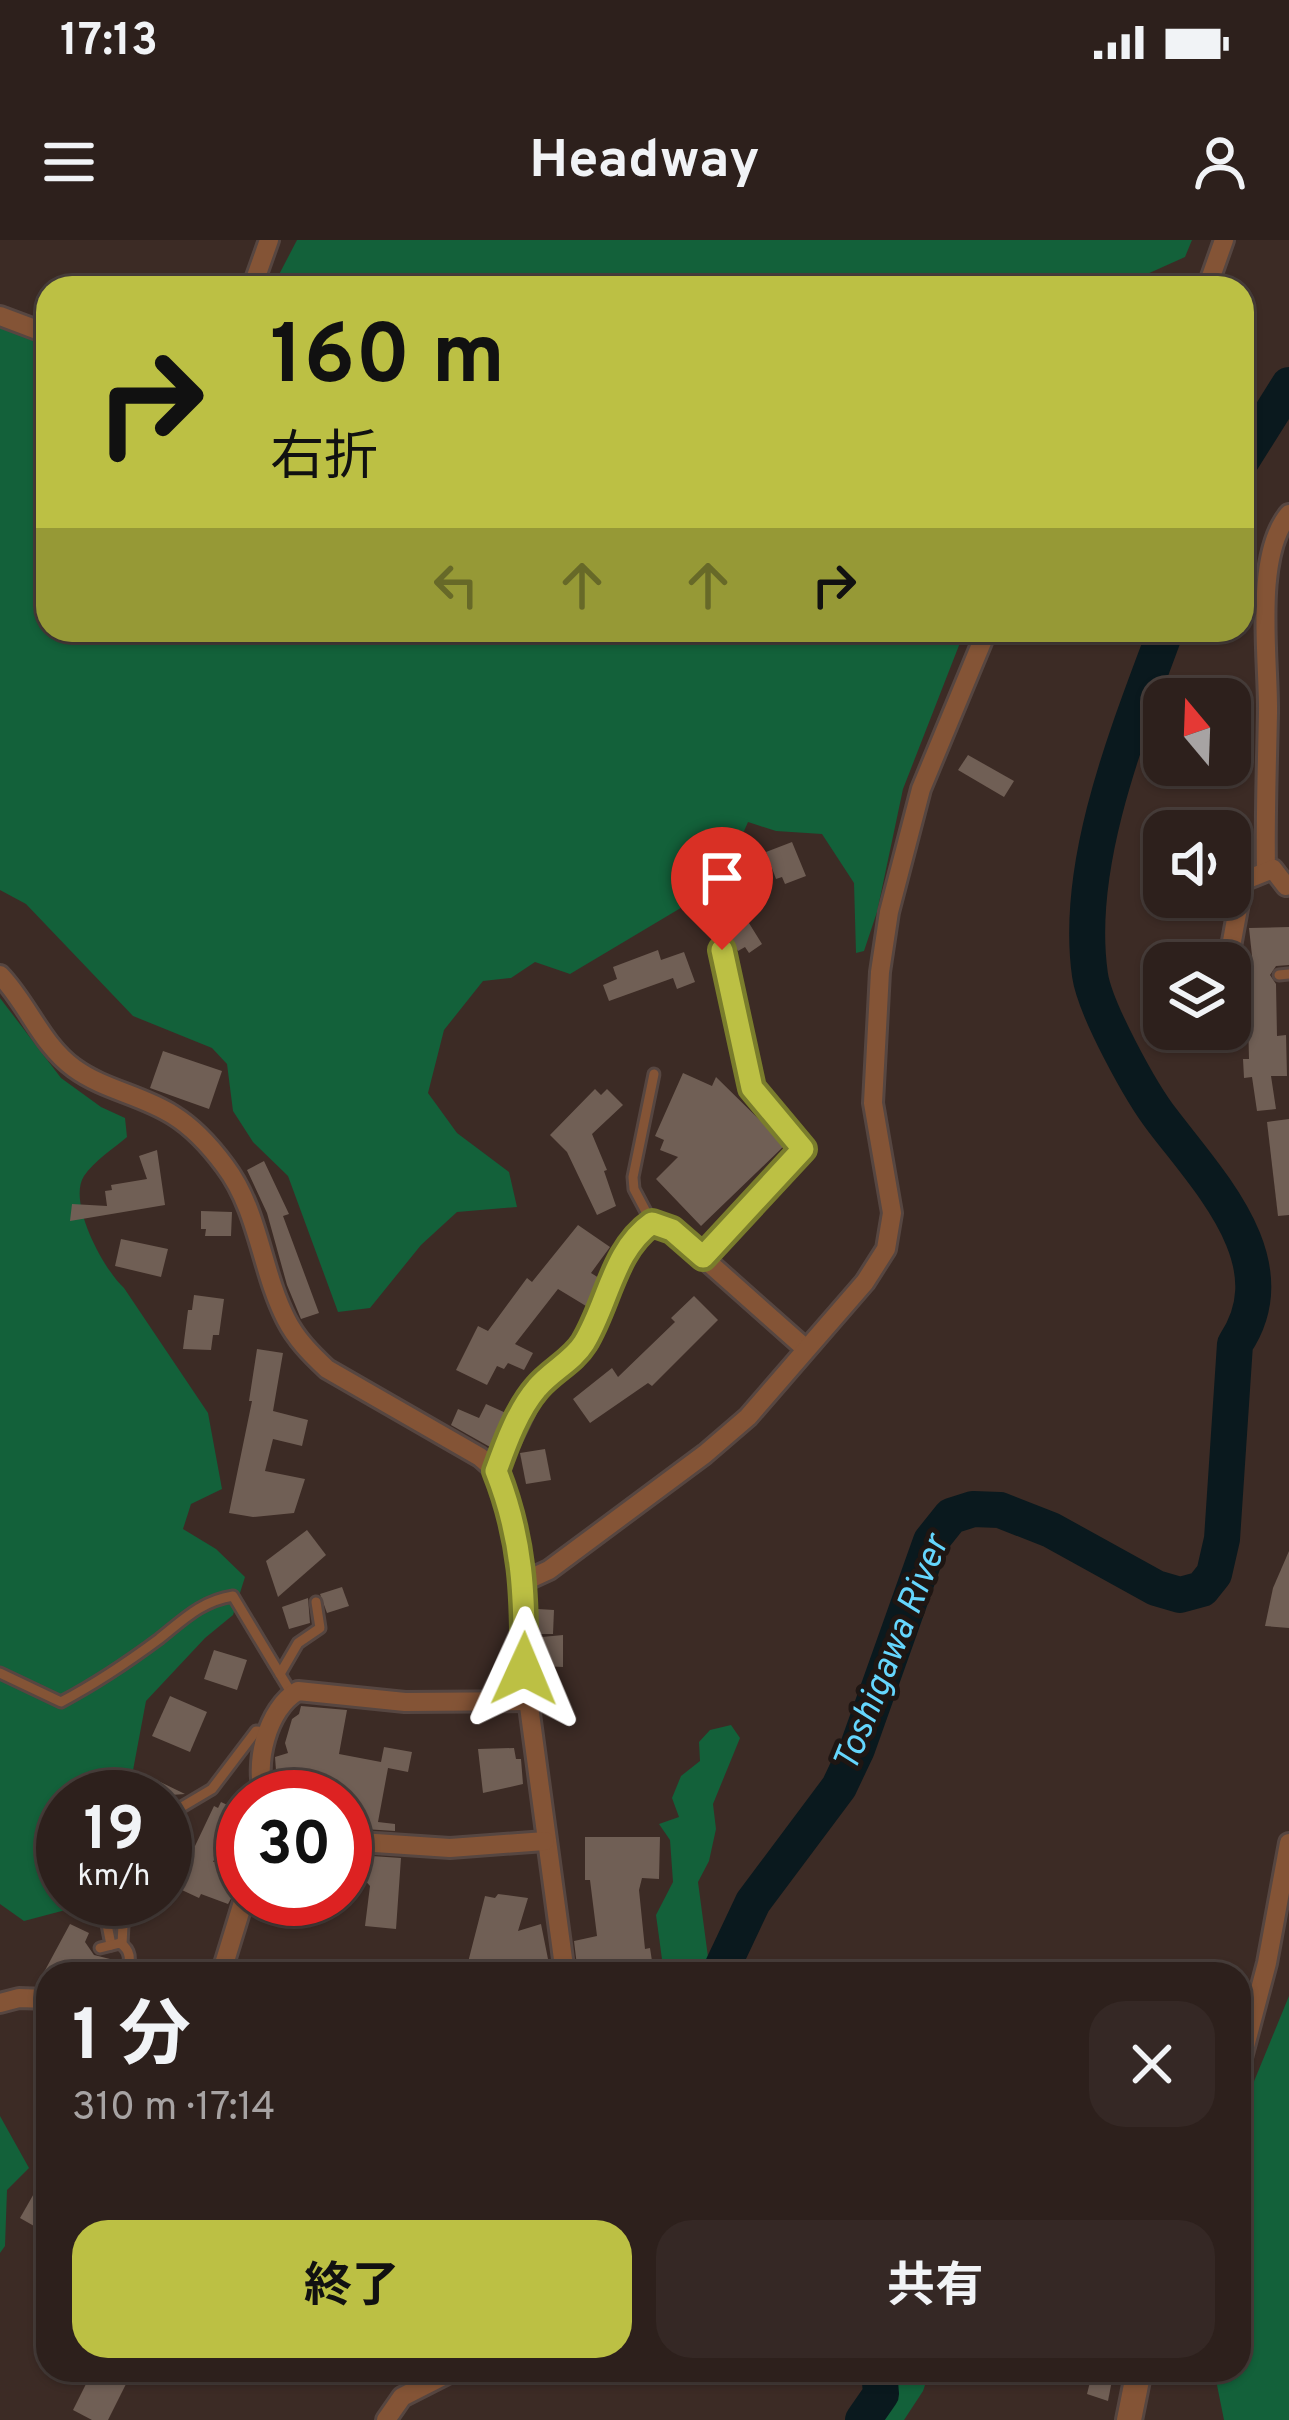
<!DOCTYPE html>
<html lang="ja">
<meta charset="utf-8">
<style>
body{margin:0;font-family:Overpass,"Noto Sans JP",sans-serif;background:#352825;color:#f1f3f6;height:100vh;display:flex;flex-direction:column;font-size:45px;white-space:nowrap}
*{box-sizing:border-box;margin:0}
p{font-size:39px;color:#a7a3a3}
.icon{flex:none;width:66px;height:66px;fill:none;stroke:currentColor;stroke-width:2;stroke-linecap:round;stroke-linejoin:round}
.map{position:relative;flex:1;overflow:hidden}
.details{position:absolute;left:36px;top:1722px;width:1215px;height:420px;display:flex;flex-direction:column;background:#2d201c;border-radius:36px;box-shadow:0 3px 9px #0004,0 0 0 3px #483e3b}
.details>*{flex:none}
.guide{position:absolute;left:36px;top:36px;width:1218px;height:366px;border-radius:36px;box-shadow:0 3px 9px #0004,0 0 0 3px #483e3b;background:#bcc044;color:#111;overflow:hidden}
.needle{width:78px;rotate:341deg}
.tools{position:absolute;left:1143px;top:438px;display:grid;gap:24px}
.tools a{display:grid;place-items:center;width:108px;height:108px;border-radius:24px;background:#2d201c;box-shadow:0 3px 9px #0004,0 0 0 3px #483e3b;font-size:60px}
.speed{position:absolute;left:36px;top:1530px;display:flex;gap:24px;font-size:60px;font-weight:700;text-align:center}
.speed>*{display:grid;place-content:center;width:156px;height:156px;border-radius:50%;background:#2d201c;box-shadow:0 3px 9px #0004,0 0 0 3px #483e3b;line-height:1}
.speed small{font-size:30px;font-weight:400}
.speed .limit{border:18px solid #d22;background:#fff;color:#111}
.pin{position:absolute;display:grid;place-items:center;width:102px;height:102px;color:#fff;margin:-123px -51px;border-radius:50% 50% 50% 0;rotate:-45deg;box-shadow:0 0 12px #0007}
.pin .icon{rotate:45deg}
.me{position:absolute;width:132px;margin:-66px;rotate:1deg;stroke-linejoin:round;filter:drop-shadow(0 0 9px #0008)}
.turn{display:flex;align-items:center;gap:42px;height:252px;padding:0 36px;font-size:54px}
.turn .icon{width:156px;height:156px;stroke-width:2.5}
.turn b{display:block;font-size:84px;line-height:102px}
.lanes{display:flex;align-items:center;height:114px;padding:0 36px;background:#0003;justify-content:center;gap:60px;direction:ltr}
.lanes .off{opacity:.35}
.round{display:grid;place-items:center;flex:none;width:126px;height:126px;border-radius:36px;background:#352825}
.summary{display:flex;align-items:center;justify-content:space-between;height:204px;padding:0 36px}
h1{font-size:72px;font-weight:700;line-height:90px}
.cta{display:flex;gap:24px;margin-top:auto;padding:24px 36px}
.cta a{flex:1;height:138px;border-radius:36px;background:#bcc044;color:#111;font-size:48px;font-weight:700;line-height:138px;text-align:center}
.cta a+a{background:#352825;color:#f1f3f6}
.status{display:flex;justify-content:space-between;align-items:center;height:84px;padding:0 60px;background:#2d201c;direction:ltr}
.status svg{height:33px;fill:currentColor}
header{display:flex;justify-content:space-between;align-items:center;height:156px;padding:0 36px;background:#2d201c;font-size:54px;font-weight:700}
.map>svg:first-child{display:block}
.green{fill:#13613a}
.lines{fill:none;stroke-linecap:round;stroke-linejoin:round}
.river{stroke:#0a191e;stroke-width:36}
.building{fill:#705f55}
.service-casing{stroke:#564641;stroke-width:15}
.minor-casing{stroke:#564641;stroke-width:24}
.tertiary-casing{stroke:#564641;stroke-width:30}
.service{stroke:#845436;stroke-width:9}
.minor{stroke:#845436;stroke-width:18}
.tertiary{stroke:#845436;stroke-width:24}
.route-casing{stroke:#7a7d2c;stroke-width:30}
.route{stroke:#bcc044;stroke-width:21}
.labels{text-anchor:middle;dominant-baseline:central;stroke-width:10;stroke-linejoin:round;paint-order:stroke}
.water-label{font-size:36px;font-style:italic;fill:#65d6fd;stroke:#1e1613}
</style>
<div class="status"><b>17:13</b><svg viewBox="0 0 49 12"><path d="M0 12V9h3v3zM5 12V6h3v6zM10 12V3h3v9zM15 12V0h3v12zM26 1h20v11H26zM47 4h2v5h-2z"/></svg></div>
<header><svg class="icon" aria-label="menu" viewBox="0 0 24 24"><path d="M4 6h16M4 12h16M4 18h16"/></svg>Headway<svg class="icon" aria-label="person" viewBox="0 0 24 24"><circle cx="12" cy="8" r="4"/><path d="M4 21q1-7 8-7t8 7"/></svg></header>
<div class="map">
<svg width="1289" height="2180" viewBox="0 0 1289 2180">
<rect width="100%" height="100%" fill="#3c2b25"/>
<!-- green -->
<g class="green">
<polygon points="297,0 1192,0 1185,17 1116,48 272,48"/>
<polygon points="0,65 48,96 48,390 965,390 903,549 877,672 864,711 856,713 854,643 822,594 776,591 748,582 721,644 570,734 535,722 511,738 483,741 444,790 428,853 457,893 509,932 517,967 457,972 421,1005 370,1068 338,1072 288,936 253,902 233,871 227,824 212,808 133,776 26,664 0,650"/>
<path d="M0,758l61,80 40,29 24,11 2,19c-13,11 -33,24 -43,39 -17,26 20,94 40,112l84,125 14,76 -31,15 -8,25 33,20 29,28 -12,38 -28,23 -59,63 -18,96h-65v102h44l-83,22 -24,-17z"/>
<polygon points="731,1485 740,1498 713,1564 716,1589 709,1621 698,1642 708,1717 702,1734 664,1734 656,1675 673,1642 670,1600 659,1584 679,1577 672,1558 681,1536 700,1521 699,1502 710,1490"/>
<polygon points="1289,1756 1289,2180 1224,2180 1214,2130 1239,2130 1239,1878"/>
<polygon points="0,1876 29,1928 7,1950 5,2006 0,2013"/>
<polygon points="895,2130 930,2130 923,2151 904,2180 873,2180 891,2156"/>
</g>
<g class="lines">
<!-- river -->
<g class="river">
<polyline points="1242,220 1289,145"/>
<path d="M719,1734l34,-72 86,-115 18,-38 74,-208 20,-25 22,-7 27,1 51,20 105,58 24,7 22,-6 12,-15 8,-35 13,-195c54,-80 -24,-160 -72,-223 -22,-28 -68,-112 -73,-146 -16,-111 38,-243 76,-345"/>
<polyline points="863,2180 881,2154 879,2130"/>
</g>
</g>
<!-- building -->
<g class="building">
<polygon points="968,515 1014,541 1004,557 958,530"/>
<polygon points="792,602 806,636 785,644 782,637 776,639 766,612"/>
<polygon points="734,659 762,704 749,713 745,707 738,711 713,672"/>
<polygon points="1289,687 1289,725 1276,726 1270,735 1276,744 1277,796 1286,795 1287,836 1271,836 1276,869 1257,871 1252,837 1244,838 1243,819 1249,819 1248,778 1239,777 1241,760 1249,761 1253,725 1249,688"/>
<polygon points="658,710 661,720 684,712 695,742 677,749 673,738 609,761 603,745 617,739 613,727"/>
<polygon points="163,811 222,831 209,869 150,848"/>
<polygon points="683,833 712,846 716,837 785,905 701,986 656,939 678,917 660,910 664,900 655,896"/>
<polygon points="595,849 601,855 607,849 623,865 592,894 607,930 604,931 616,966 597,975 567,912 550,895"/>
<polygon points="1289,879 1289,975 1278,976 1267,882"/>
<polygon points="157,910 165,965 70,981 72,964 107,966 105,951 112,950 111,945 147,939 139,916"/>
<polygon points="264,921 289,974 283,976 319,1073 301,1079 287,1045 267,973 247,930"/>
<polygon points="201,971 232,972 231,996 205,996 206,989 201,989"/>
<polygon points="578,985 610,1007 591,1033 599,1038 586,1066 558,1049 515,1104 533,1113 524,1130 508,1123 504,1129 497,1126 487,1145 456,1130 478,1086 488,1091 527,1038 532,1042"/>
<polygon points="121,999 168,1009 161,1037 115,1026"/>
<polygon points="194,1055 224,1059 219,1095 213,1095 211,1110 183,1109 188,1070 192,1070"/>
<polygon points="694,1056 718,1080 652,1146 648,1143 590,1183 573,1159 612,1128 618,1137 675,1082 671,1078"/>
<polygon points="257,1109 283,1113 273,1171 308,1180 302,1206 273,1199 265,1231 305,1239 294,1273 253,1277 229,1273 252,1161 249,1161"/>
<polygon points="486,1164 506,1173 490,1207 451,1185 458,1169 479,1178"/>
<polygon points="545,1209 551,1240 526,1244 520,1213"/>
<polygon points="307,1290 326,1315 278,1357 266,1321"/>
<polygon points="1289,1311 1289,1388 1265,1386 1273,1348"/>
<polygon points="342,1347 349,1366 327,1373 320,1354"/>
<polygon points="308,1358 310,1383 289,1389 282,1367"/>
<polygon points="538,1369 554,1370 553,1394 538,1394"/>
<polygon points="563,1395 563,1427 541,1426 542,1397"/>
<polygon points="214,1410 247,1420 237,1450 204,1439"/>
<polygon points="170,1456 207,1472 190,1512 152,1496"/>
<polygon points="301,1466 347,1470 339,1514 381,1522 384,1507 412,1512 408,1532 388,1528 378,1582 395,1584 395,1591 349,1588 354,1557 278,1557 275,1517 288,1513 285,1503 292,1479 299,1474"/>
<polygon points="514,1508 516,1519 521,1519 523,1544 483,1553 478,1509"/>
<polygon points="152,1538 185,1554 143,1557"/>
<polygon points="221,1562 238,1570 213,1622 238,1621 239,1644 228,1664 201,1654 199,1658 169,1644 177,1627 180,1629 191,1608 195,1606 214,1566 218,1568"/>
<polygon points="585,1597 660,1597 659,1639 642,1638 639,1650 645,1709 650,1708 654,1734 578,1734 574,1701 597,1696 590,1640 585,1640"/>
<polygon points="357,1615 401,1618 396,1689 365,1686 370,1646 363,1638 364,1626 357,1626"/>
<polygon points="498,1654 528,1658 518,1691 541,1684 551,1734 465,1734 485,1656 495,1658"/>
<polygon points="70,1684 89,1693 85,1702 94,1715 114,1720 105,1734 86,1724 81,1734 43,1734"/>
<polygon points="48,1929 48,1994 20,1978"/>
<polygon points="93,2130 133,2130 108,2180 92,2180 73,2170"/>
<polygon points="1093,2130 1114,2130 1108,2161 1087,2154"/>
</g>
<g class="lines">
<defs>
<g id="service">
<polyline points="1279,735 1289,734"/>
<polyline points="652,983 634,949 633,937 654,834"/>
<polyline points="703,1017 803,909 752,848 722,710"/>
<path d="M0,1433l61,29c34,-18 67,-40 98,-63 24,-19 42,-38 74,-43l59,98"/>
<polyline points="280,1434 298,1403 320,1388 316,1362"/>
<polyline points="165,1606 180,1568 212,1549 256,1491 268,1492"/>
<polyline points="98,1659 103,1664 111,1705"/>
<polyline points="122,1704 124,1666 131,1659"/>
<path d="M100,1708l20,-5c12,8 11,19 5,31"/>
</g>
<g id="minor">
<polyline points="252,48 269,0"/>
<polyline points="1207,48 1224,0"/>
<polyline points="0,76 48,94"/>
<path d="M1266,630c-1,-53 1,-105 2,-157 1,-53 -15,-156 21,-199"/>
<polyline points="1228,723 1243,641 1273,629 1286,646"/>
<path d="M0,735c28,29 41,69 74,93 30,22 68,27 99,47 21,13 38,32 52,51 34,45 36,104 61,153 10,20 25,35 41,50l153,88 16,14 10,25 19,85 -1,88 41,305"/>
<polyline points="496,1231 535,1150 583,1105 632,1000 652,983 672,990 806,1109"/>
<polyline points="525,1341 549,1330 705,1214 748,1177 865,1042 886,1009 892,973 873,863 880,732 889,672 921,549 987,390"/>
<path d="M265,1557c-12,-31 2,-89 33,-106l107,11 123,-1"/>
<polyline points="345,1601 450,1608 545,1601"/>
<polyline points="221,1734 244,1659"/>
<polyline points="0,1763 19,1758 48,1759"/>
<polyline points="1239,1829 1267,1723 1289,1603"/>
<polyline points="386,2180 402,2157 455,2130"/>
</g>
<polyline id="tertiary" points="1129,2180 1139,2130"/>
</defs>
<!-- service casing -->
<use href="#service" class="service-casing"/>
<!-- minor casing -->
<use href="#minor" class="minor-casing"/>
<!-- tertiary casing -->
<use href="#tertiary" class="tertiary-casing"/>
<!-- service -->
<use href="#service" class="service"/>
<!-- minor -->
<use href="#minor" class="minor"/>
<!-- tertiary -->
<use href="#tertiary" class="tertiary"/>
</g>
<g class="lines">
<defs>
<path id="route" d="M524,1429c1,-72 -1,-130 -28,-198 10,-28 22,-61 41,-83 14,-17 36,-27 47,-45 24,-39 29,-93 68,-120l20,7 31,27 100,-108 -51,-61 -30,-138"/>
</defs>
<!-- route casing -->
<use href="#route" class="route-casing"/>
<!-- route -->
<use href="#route" class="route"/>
</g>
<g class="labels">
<!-- water labels -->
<g class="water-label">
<text transform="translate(893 1414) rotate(-68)">Toshigawa River</text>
</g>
</g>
</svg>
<div class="tools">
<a><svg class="needle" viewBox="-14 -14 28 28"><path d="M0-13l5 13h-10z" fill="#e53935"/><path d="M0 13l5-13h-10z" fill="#a7a3a3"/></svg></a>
<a><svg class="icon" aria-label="sound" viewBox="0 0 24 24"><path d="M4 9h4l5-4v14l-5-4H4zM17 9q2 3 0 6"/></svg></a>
<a><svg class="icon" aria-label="layers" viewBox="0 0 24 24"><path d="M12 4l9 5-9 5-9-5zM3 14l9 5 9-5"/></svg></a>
</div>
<div class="speed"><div>19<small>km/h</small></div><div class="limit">30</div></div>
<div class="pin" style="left:722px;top:710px;background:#d93025"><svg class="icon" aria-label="arrive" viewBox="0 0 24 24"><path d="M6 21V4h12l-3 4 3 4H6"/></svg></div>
<svg class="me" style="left:524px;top:1429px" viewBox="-20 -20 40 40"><path d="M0-17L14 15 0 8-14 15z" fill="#bcc044" stroke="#fff" stroke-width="4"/></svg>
<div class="guide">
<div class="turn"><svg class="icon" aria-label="right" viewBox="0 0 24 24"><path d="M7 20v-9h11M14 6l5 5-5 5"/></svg><div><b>160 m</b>右折</div></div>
<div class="lanes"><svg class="icon off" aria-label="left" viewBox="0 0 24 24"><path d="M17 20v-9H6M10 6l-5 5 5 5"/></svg><svg class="icon off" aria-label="ahead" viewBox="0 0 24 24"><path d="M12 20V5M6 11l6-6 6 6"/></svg><svg class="icon off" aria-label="ahead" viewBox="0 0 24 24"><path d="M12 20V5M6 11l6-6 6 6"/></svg><svg class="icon" aria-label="right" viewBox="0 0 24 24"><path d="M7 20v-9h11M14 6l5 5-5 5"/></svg></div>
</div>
<section class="details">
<div class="summary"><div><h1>1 分</h1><p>310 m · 17:14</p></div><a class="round"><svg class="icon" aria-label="close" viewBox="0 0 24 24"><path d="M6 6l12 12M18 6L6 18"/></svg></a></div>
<div class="cta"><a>終了</a><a>共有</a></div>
</section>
</div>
